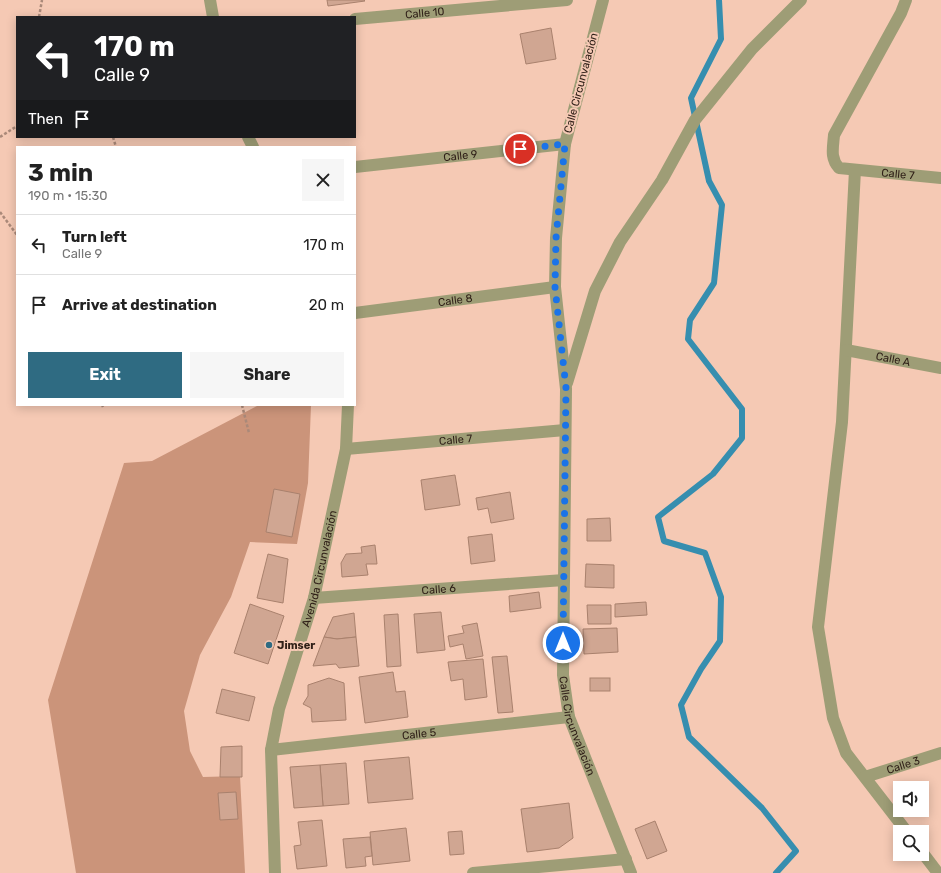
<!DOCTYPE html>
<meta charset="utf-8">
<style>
body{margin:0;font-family:Rubik,sans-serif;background:#f6f6f6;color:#222;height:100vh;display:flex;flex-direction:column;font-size:15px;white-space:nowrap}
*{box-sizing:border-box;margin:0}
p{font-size:13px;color:#767676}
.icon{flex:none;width:22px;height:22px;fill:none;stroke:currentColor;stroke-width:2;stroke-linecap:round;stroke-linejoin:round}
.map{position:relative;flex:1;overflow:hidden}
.details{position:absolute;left:16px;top:146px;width:340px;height:260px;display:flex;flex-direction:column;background:#fff;border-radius:0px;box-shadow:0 2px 10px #0003}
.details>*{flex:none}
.top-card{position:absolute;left:16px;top:16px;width:340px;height:122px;border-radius:0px;box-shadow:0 2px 10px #0003;background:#202124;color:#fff;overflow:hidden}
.buttons{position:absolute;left:893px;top:781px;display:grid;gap:8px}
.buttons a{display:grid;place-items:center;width:36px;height:36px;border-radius:0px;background:#fff;box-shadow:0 2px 10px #0003;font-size:20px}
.pin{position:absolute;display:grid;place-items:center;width:34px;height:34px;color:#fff;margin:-17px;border:2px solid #fff;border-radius:50%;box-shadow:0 1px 4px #0007}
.me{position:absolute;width:44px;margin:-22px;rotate:0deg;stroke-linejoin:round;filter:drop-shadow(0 0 3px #0008)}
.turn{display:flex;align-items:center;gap:14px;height:84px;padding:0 12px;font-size:18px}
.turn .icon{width:52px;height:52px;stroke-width:2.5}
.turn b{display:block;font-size:28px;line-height:34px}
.then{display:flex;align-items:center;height:38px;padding:0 12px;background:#0003;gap:8px;font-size:15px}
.round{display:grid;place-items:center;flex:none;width:42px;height:42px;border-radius:0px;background:#f6f6f6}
.head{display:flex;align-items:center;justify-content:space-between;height:68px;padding:0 12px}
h1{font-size:24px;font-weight:700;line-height:30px}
.primary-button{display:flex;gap:8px;margin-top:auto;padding:8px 12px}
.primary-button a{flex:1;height:46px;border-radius:0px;background:#2f6b82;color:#fff;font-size:16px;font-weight:700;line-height:46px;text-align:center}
.primary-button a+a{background:#f6f6f6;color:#222}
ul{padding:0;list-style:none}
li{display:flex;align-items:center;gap:12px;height:60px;padding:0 12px;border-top:1px solid #e0e0e0}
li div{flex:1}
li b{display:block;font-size:15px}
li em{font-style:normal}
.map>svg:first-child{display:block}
.green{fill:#cb947a}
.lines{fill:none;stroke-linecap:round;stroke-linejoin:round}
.stream{stroke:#368eaf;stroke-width:6}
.building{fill:#d0a692;stroke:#a9816d}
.path{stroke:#aa8979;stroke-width:2.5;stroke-dasharray:3 2;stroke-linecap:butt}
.minor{stroke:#9e9d76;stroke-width:12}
.tertiary{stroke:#9e9d76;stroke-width:12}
.route{stroke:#1a73e8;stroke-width:7;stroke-dasharray:0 12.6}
.poi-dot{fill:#2f6b82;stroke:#f5c9b4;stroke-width:1.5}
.labels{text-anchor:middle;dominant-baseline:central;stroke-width:4;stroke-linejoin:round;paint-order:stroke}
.street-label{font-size:11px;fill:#302018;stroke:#f5c9b4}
.poi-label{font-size:11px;font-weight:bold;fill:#302018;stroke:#f5c9b4;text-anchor:start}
</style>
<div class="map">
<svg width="941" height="873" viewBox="0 0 941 873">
<rect width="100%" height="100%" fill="#f5c9b4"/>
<!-- green -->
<polygon class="green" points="259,405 311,405 308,483 297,544 250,542 231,597 200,655 184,711 190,751 203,777 240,776 245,873 76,873 48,700 124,463 152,461"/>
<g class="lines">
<!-- stream -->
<polyline class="stream" points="719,0 721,39 691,98 709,181 722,205 714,283 690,320 688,339 742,409 742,438 713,474 658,517 664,541 705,553 721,597 720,641 701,669 681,705 689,737 762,808 796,851 776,873"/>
</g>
<!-- building -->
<g class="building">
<polygon points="327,0 364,0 365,1 328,6"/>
<polygon points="551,28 556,59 526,64 520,34"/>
<polygon points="455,475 460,505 425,510 421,480"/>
<polygon points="274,489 300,494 292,537 266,532"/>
<polygon points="510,492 514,519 491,523 488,508 478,510 476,498"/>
<polygon points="610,518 611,541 587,541 587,519"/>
<polygon points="492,534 495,561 471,564 468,537"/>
<polygon points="375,545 377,564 366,564 368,575 342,577 341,563 346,554 362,553 361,547"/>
<polygon points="268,554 288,559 283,603 257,598"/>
<polygon points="586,564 614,565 614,588 585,587"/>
<polygon points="539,592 541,608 510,612 509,596"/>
<polygon points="646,602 647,615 615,617 615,604"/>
<polygon points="250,604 284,616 268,664 234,653"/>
<polygon points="587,605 611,605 611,624 588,624"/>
<polygon points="441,612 445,650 417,653 414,614"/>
<polygon points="354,613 356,637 337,639 324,637 333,617"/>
<polygon points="398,614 401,666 387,667 384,615"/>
<polygon points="477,623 483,656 466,659 463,644 450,647 448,636 464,633 462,626"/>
<polygon points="617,628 618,652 584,654 583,629"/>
<polygon points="324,637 337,639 356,637 359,666 339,668 336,664 313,666"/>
<polygon points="507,656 513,712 498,713 492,657"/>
<polygon points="483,659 487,697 465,700 463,679 451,681 448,662"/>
<polygon points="393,672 396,692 405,691 408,717 365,723 359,677"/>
<polygon points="329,678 344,683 346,720 312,722 311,708 303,704 308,696 308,685"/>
<rect x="590" y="678" width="20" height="13"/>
<polygon points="222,689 255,697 249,721 216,713"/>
<polygon points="242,746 242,777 220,777 221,747"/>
<polygon points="409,757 413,799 368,803 364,761"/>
<polygon points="346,763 349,804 323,806 320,765"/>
<polygon points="320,765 323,806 294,808 290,767"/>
<polygon points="236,792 238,819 220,820 218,793"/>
<polygon points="569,803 573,838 559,848 527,852 521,809"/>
<polygon points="322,820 327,866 297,869 294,846 301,845 298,822"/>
<polygon points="655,821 667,851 647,859 635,829"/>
<polygon points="406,828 410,861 373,865 370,832"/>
<polygon points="462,831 464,854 450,855 448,832"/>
<polygon points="370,837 372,856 365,857 366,866 346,868 343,839"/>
</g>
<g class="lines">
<!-- path -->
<g class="path">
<polyline points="39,17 42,0"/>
<polyline points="0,137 17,126"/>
<polyline points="113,137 116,147"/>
<polyline points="0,212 17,235"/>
<polyline points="102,405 103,407"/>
<polyline points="242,405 249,433"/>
</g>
<!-- minor -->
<g class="minor">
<path id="s1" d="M603,0l-38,144 -9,94 -1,49 11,102 -3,286 6,42 62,156"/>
<path id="s2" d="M906,0l-5,13 -67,122c-1,13 -4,23 5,33l102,10"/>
<path id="s3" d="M355,19l212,-19"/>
<path id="s4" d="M355,167l210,-23"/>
<polyline points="855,170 842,422 818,627 833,718 846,753 907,832"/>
<path id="s5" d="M355,313l200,-26"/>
<path id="s6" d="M846,350l95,18"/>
<polyline points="567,383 595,291 620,242 662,180 695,120 752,49 801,0"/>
<path id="s7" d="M346,449l219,-19"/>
<path id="s8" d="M314,598l250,-18"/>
<path id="s9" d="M271,750l298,-33"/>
<path id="s10" d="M865,777l76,-24"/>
<polyline points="922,852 938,873"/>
<polyline points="473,873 626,859"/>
</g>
<!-- tertiary -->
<g class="tertiary">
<polyline points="210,0 213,17"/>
<polyline points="248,137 253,147"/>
<path id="s11" d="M275,873l-4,-123 8,-41 35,-111 32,-149 2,-44"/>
</g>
</g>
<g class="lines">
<!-- route -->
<polyline class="route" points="520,149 565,144 556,238 555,287 566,388 563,643"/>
</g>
<!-- markers -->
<circle class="poi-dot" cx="269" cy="645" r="4"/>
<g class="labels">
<!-- street labels -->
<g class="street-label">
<text stroke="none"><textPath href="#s3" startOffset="70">Calle 10</textPath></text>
<text transform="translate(581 83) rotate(-75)">Calle Circunvalación</text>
<text stroke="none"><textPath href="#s4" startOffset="106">Calle 9</textPath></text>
<text stroke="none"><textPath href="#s2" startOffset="247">Calle 7</textPath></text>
<text stroke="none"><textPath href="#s5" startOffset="101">Calle 8</textPath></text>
<text stroke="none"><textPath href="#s6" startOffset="48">Calle A</textPath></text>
<text stroke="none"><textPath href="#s7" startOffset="110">Calle 7</textPath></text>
<text stroke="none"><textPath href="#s11" startOffset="311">Avenida Circunvalación</textPath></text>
<text stroke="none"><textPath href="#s8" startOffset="125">Calle 6</textPath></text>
<text stroke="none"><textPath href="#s1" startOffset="734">Calle Circunvalación</textPath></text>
<text stroke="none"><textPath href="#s9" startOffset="149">Calle 5</textPath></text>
<text stroke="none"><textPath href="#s10" startOffset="40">Calle 3</textPath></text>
</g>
<!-- poi labels -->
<g class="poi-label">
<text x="277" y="645">Jimser</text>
</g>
</g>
</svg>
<div class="buttons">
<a><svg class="icon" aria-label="sound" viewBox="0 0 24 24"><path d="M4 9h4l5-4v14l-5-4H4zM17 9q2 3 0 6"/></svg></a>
<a><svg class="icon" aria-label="search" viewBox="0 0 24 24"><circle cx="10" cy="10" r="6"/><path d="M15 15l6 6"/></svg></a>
</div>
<div class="pin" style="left:520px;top:149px;background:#d93025"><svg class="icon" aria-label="arrive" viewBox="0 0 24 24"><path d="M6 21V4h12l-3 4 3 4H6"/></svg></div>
<svg class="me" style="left:563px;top:643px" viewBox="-20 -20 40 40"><circle r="17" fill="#1a73e8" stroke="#fff" stroke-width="3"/><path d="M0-11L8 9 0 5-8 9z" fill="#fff"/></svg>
<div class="top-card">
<div class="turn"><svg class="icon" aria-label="left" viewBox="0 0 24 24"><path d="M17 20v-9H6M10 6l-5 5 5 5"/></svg><div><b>170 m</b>Calle 9</div></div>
<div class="then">Then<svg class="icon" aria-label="arrive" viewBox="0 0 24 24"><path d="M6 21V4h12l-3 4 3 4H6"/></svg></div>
</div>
<section class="details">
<div class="head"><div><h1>3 min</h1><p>190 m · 15:30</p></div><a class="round"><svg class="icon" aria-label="close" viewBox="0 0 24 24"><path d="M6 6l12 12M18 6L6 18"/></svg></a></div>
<ul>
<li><svg class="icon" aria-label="left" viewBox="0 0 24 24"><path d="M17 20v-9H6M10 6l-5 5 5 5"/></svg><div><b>Turn left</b><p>Calle 9</p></div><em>170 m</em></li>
<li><svg class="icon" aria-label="arrive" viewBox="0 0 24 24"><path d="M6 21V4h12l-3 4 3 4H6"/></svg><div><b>Arrive at destination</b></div><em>20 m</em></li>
</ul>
<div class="primary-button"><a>Exit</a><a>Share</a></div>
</section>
</div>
